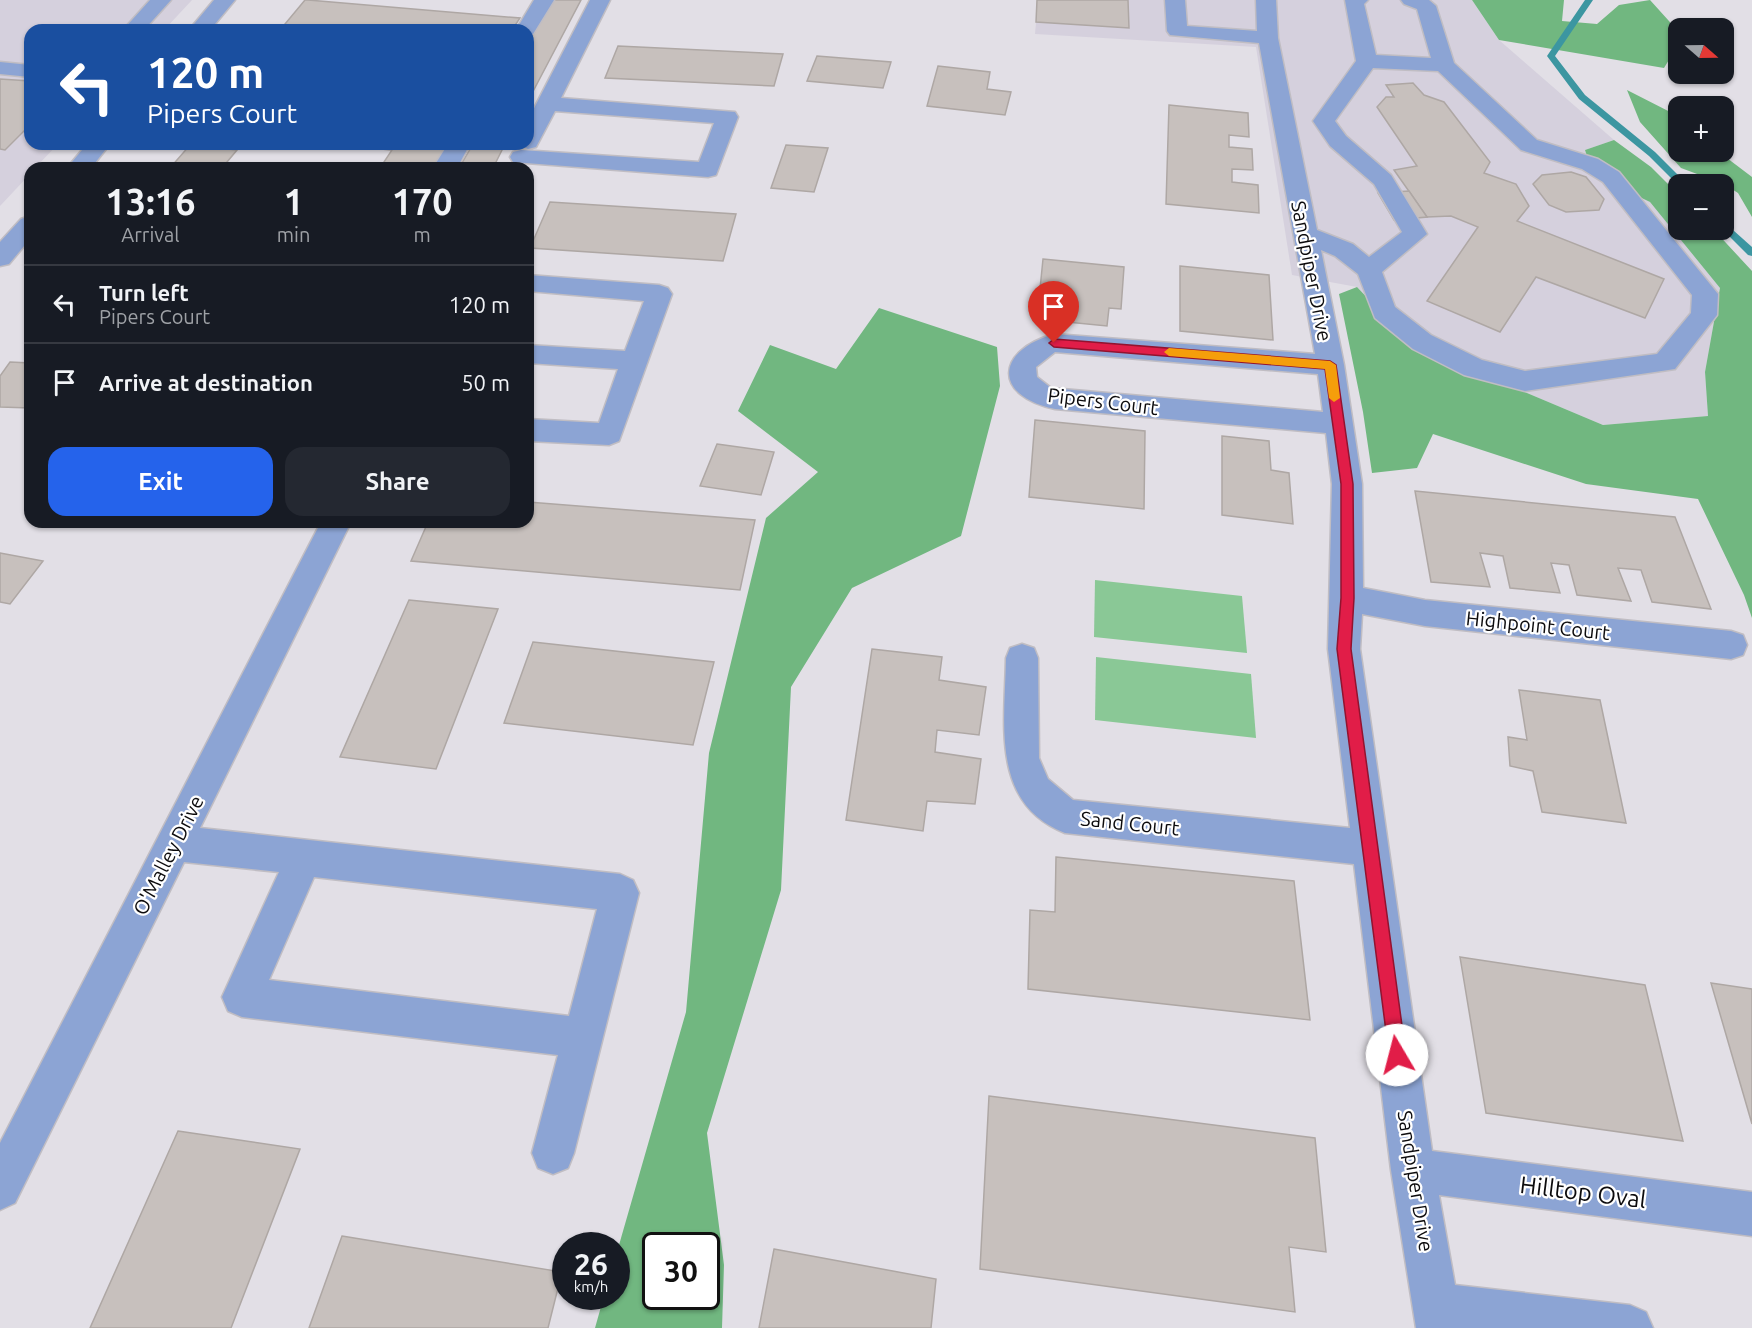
<!DOCTYPE html>
<meta charset="utf-8">
<style>
body{margin:0;font-family:Ubuntu,sans-serif;background:#242831;color:#f1f3f6;height:100vh;display:flex;flex-direction:column;font-size:22px;white-space:nowrap}
*{box-sizing:border-box;margin:0}
p{font-size:20px;color:#9ea1a6}
.icon{flex:none;width:33px;height:33px;fill:none;stroke:currentColor;stroke-width:2;stroke-linecap:round;stroke-linejoin:round}
.map{position:relative;flex:1;overflow:hidden}
.side{position:absolute;left:24px;top:162px;width:510px;height:366px;display:flex;flex-direction:column;background:#171b24;border-radius:18px;box-shadow:0 2px 4px #0004}
.side>*{flex:none}
.top-card{position:absolute;left:24px;top:24px;width:510px;height:126px;border-radius:18px;box-shadow:0 2px 4px #0004;background:#1a4fa0;color:#fff;overflow:hidden}
.needle{width:39px;rotate:110deg}
.controls{position:absolute;left:1668px;top:18px;display:grid;gap:12px}
.controls a{display:grid;place-items:center;width:66px;height:66px;border-radius:12px;background:#171b24;box-shadow:0 2px 4px #0004;font-size:30px}
.speed{position:absolute;left:552px;top:1232px;display:flex;gap:12px;font-size:30px;font-weight:700;text-align:center}
.speed>*{display:grid;place-content:center;width:78px;height:78px;border-radius:50%;background:#171b24;box-shadow:0 2px 4px #0004;line-height:1}
.speed small{font-size:15px;font-weight:400}
.speed .limit{border:3px solid #111;border-radius:9px;background:#fff;color:#111}
.pin{position:absolute;display:grid;place-items:center;width:51px;height:51px;color:#fff;margin:-62px -26px;border-radius:50% 50% 50% 0;rotate:-45deg;box-shadow:0 0 6px #0007}
.pin .icon{rotate:45deg}
.me{position:absolute;width:66px;margin:-33px;rotate:352deg;stroke-linejoin:round;filter:drop-shadow(0 0 4px #0008)}
.turn{display:flex;align-items:center;gap:21px;height:126px;padding:0 24px;font-size:27px}
.turn .icon{width:78px;height:78px;stroke-width:2.5}
.turn b{display:block;font-size:42px;line-height:51px}
.eta{display:flex;justify-content:space-evenly;align-items:center;height:102px;text-align:center}
.eta b{font-size:36px;font-weight:600;line-height:42px}
.action{display:flex;gap:12px;margin-top:auto;padding:12px 24px}
.action a{flex:1;height:69px;border-radius:18px;background:#2563eb;color:#fff;font-size:24px;font-weight:600;line-height:69px;text-align:center}
.action a+a{background:#242831;color:#f1f3f6}
ul{padding:0;list-style:none}
li{display:flex;align-items:center;gap:18px;height:78px;padding:0 24px;border-top:2px solid #363941}
li div{flex:1}
li b{display:block;font-size:22px}
li em{font-style:normal}
.map>svg:first-child{display:block}
.built{fill:#d5d0dd}
.green{fill:#8ac896}
.forest{fill:#71b780;fill-rule:evenodd}
.lines{fill:none;stroke-linecap:round;stroke-linejoin:round}
.stream{fill:#3c96a1;fill-rule:evenodd}
.building{fill:#c7c0bd;stroke:#aea7a4;stroke-width:1.5}
.minor-casing{stroke:#c0bdc3;stroke-width:3}
.minor{fill:#8ca4d4;fill-rule:evenodd}
.route{fill:#e11d48;stroke:#92132f;stroke-width:1.5}
.slow{fill:#f59e0b}
.labels{text-anchor:middle;dominant-baseline:central;stroke-width:4.5;stroke-linejoin:round;paint-order:stroke}
.street-label{font-size:20px;fill:#0c0b0d;stroke:#fff}
.near-street-label{font-size:24px;fill:#0c0b0d;stroke:#fff}
</style>
<div class="map">
<svg width="1752" height="1328" viewBox="0 0 1752 1328">
<rect width="100%" height="100%" fill="#e2dfe6"/>
<!-- built -->
<g class="built">
<polygon points="0,0 192,0 164,30 30,30 30,144 58,144 35,168 30,168 30,174 0,206"/>
<polygon points="1038,0 1472,0 1499,40 1614,140 1585,150 1593,175 1650,202 1720,288 1705,372 1708,416 1603,425 1411,344 1357,287 1292,275 1256,47 1035,34"/>
</g>
<!-- green -->
<g class="green">
<polygon points="1095,580 1242,596 1247,653 1094,637"/>
<polygon points="1096,657 1251,674 1256,738 1095,720"/>
</g>
<!-- forest -->
<g class="forest">
<polygon points="1472,0 1564,0 1562,21 1597,24 1619,5 1650,0 1678,31 1678,45 1664,68 1499,40"/>
<polygon points="1627,90 1678,116 1678,152 1719,152 1752,177 1752,217 1738,193 1724,184 1681,168 1640,122"/>
<polygon points="1614,140 1651,167 1678,194 1678,230 1714,230 1752,271 1752,618 1744,595 1698,499 1586,484 1433,434 1417,468 1372,473 1363,412 1339,294 1357,287 1411,344 1603,425 1708,416 1705,372 1720,288 1650,202 1593,175 1585,150"/>
<path d="M879,308l118,39 3,39 -39,150 -109,52 -61,99 -10,203 -74,243 17,132 -2,63h-127l9,-32h12l1,-44 69,-240 23,-259 57,-235 52,-46 -80,-61 32,-66 66,24zM656,1245h50v51h-50z"/>
</g>
<g class="lines">
<!-- stream -->
<g class="stream">
<polygon points="1585,0 1593,0 1555,56 1585,95 1655,152 1687,184 1678,185 1649,156 1579,99 1547,56"/>
<polygon points="1724,222 1752,247 1752,256 1748,255 1723,230"/>
</g>
</g>
<!-- building -->
<g class="building">
<polygon points="305,0 308,0 520,18 512,30 362,30 331,27 329,30 280,30"/>
<polygon points="552,0 581,0 528,101 528,44"/>
<polygon points="1037,0 1128,0 1129,28 1036,22"/>
<polygon points="618,46 783,54 774,86 605,78"/>
<polygon points="817,56 891,62 883,88 807,81"/>
<polygon points="938,66 990,72 987,89 1011,92 1005,115 927,106"/>
<polygon points="0,79 30,81 30,125 5,150 0,149"/>
<polygon points="1413,83 1424,95 1444,102 1490,162 1484,173 1516,184 1529,206 1517,221 1664,279 1645,318 1536,277 1500,332 1427,301 1478,227 1451,216 1427,217 1394,170 1417,166 1377,107 1386,97 1394,97 1386,85"/>
<polygon points="1169,105 1248,113 1249,137 1229,135 1229,147 1252,149 1253,170 1232,169 1232,182 1258,185 1259,213 1166,204"/>
<polygon points="323,144 449,144 433,168 380,168 392,150"/>
<polygon points="473,144 505,144 493,168 459,168"/>
<polygon points="190,145 237,150 222,168 170,168"/>
<polygon points="786,145 828,148 814,192 771,188"/>
<polygon points="1571,172 1586,177 1604,199 1599,210 1566,212 1549,205 1533,184 1542,175"/>
<polygon points="1409,191 1427,217 1394,220 1378,193"/>
<polygon points="550,202 736,214 723,261 530,248"/>
<polygon points="1043,259 1124,267 1121,309 1109,308 1107,326 1037,319"/>
<polygon points="1180,266 1269,275 1273,340 1180,331"/>
<polygon points="10,362 30,363 30,408 0,407 0,376"/>
<polygon points="1035,420 1145,431 1144,509 1029,497"/>
<polygon points="1222,436 1269,441 1271,470 1289,473 1293,524 1222,515"/>
<polygon points="717,444 774,452 761,495 700,486"/>
<polygon points="1415,491 1675,517 1711,609 1652,602 1641,570 1618,568 1631,601 1577,595 1569,565 1551,563 1560,593 1510,588 1503,556 1480,553 1490,587 1431,582"/>
<polygon points="528,502 755,520 740,590 411,561 428,522 528,522"/>
<polygon points="0,553 43,561 10,604 0,602"/>
<polygon points="409,600 498,609 436,769 340,757"/>
<polygon points="533,642 714,662 693,745 504,723"/>
<polygon points="872,649 942,657 939,680 986,687 979,735 937,730 935,752 981,759 975,804 927,801 923,831 846,820"/>
<polygon points="1519,690 1600,700 1626,823 1542,812 1533,771 1510,766 1508,737 1527,740"/>
<polygon points="1056,857 1294,881 1310,1020 1028,989 1030,910 1055,912"/>
<polygon points="1460,957 1645,985 1683,1141 1486,1113"/>
<polygon points="1711,983 1752,989 1752,1124"/>
<polygon points="989,1096 1315,1138 1326,1252 1289,1247 1295,1312 980,1269"/>
<polygon points="178,1131 300,1149 231,1328 90,1328"/>
<polygon points="342,1236 562,1272 548,1328 309,1328"/>
<polygon points="774,1249 936,1279 931,1328 759,1328"/>
</g>
<g class="lines">
<defs>
<g id="minor">
<polygon points="150,0 171,0 144,30 123,30"/>
<polygon points="214,0 235,0 210,30 189,30"/>
<polygon points="534,0 554,0 533,34 528,36 528,30 516,30"/>
<polygon points="590,0 610,0 561,98 735,112 738,117 716,175 708,177 513,162 510,157 513,152 521,150 699,162 714,123 555,111 536,147 528,149 518,144 528,144 528,120"/>
<path d="M1165,0h20l2,26 70,5 -1,-31h20l2,38 39,192 36,14 16,13 33,-25 -28,-48 -44,-38 -17,-25 43,-60 -11,-61h23l-4,4 12,51 55,3 -14,-49 -13,-5 -3,-4h28l7,6 18,57 83,77 61,19 21,13 99,122 -1,21 -42,54 -150,22 -61,-16 -51,-26 -38,-31 -17,-44 -23,-18 -14,-6 23,115 18,119 1,104 62,12 306,31 12,4 4,10 -4,10 -12,4 -306,-33 -63,-12 -2,35 72,502 320,41v44l-313,-41 16,90 175,20 16,7 7,16h-237l-25,-158 -37,-306 -289,-31c-75,-29 -60,-110 -59,-175l4,-10 12,-4 12,4 4,10 1,100 9,21 25,21 277,28 -22,-179 4,-165 -6,-51 -271,-24c-62,-13 -60,-58 -1,-75l261,20 -56,-311 -89,-8 -3,-4zM1373,68l65,3 83,79 61,19 21,13 89,113 -1,18 -34,41 -132,17 -43,-11 -51,-25 -36,-28 -13,-35 45,-38 -36,-59 -45,-39 -11,-15zM1055,352l263,22 5,38 -272,-24 -14,-11 -1,-10z"/>
<polygon points="0,62 30,65 30,77 0,74"/>
<polygon points="87,144 110,144 91,168 67,168"/>
<polygon points="448,144 470,144 457,168 433,168"/>
<polygon points="30,216 30,239 9,264 0,266 0,242 21,219"/>
<polygon points="528,275 659,285 668,288 672,294 619,441 609,445 528,441 528,419 599,423 618,369 528,363 528,345 625,351 644,301 528,291"/>
<path d="M321,522h30l-151,306 420,46 13,6 6,13 -65,260 -6,15 -15,6 -15,-6 -6,-15 26,-98 -316,-38 -14,-6 -6,-14 57,-125 -95,-10 -169,341 -15,7v-67zM314,877l283,32 -28,107 -300,-36z"/>
</g>
</defs>
<!-- minor casing -->
<use href="#minor" class="minor-casing"/>
<!-- minor -->
<use href="#minor" class="minor"/>
</g>
<!-- route -->
<polygon class="route" points="1054,339 1330,361 1336,365 1353,484 1354,598 1351,649 1406,1055 1403,1061 1397,1063 1391,1061 1389,1055 1337,649 1341,598 1341,484 1325,369 1054,347 1049,343"/>
<!-- slow -->
<polygon class="slow" points="1169,348 1330,361 1336,365 1340,398 1334,402 1329,398 1325,369 1169,356 1164,352"/>
<g class="labels">
<!-- street labels -->
<g class="street-label">
<text transform="translate(1312 271) rotate(79)">Sandpiper Drive</text>
<text transform="translate(1103 401) rotate(7)">Pipers Court</text>
<text transform="translate(1538 625) rotate(6)">Highpoint Court</text>
<text transform="translate(1130 823) rotate(6)">Sand Court</text>
<text transform="translate(168 855) rotate(-63)">O'Malley Drive</text>
<text transform="translate(1416 1181) rotate(81)">Sandpiper Drive</text>
</g>
<!-- near-street labels -->
<g class="near-street-label">
<text transform="translate(1583 1192) rotate(7)">Hilltop Oval</text>
</g>
</g>
</svg>
<div class="controls">
<a><svg class="needle" viewBox="-14 -14 28 28"><path d="M0-13l5 13h-10z" fill="#e53935"/><path d="M0 13l5-13h-10z" fill="#9ea1a6"/></svg></a>
<a>+</a>
<a>−</a>
</div>
<div class="speed"><div>26<small>km/h</small></div><div class="limit">30</div></div>
<div class="pin" style="left:1054px;top:343px;background:#d93025"><svg class="icon" aria-label="arrive" viewBox="0 0 24 24"><path d="M6 21V4h12l-3 4 3 4H6"/></svg></div>
<svg class="me" style="left:1397px;top:1055px" viewBox="-20 -20 40 40"><circle r="19" fill="#fff"/><path d="M0-13L10 11 0 6-10 11z" fill="#e11d48"/></svg>
<div class="top-card">
<div class="turn"><svg class="icon" aria-label="left" viewBox="0 0 24 24"><path d="M17 20v-9H6M10 6l-5 5 5 5"/></svg><div><b>120 m</b>Pipers Court</div></div>
</div>
<section class="side">
<div class="eta">
<div><b>13:16</b><p>Arrival</p></div>
<div><b>1</b><p>min</p></div>
<div><b>170</b><p>m</p></div>
</div>
<ul>
<li><svg class="icon" aria-label="left" viewBox="0 0 24 24"><path d="M17 20v-9H6M10 6l-5 5 5 5"/></svg><div><b>Turn left</b><p>Pipers Court</p></div><em>120 m</em></li>
<li><svg class="icon" aria-label="arrive" viewBox="0 0 24 24"><path d="M6 21V4h12l-3 4 3 4H6"/></svg><div><b>Arrive at destination</b></div><em>50 m</em></li>
</ul>
<div class="action"><a>Exit</a><a>Share</a></div>
</section>
</div>
